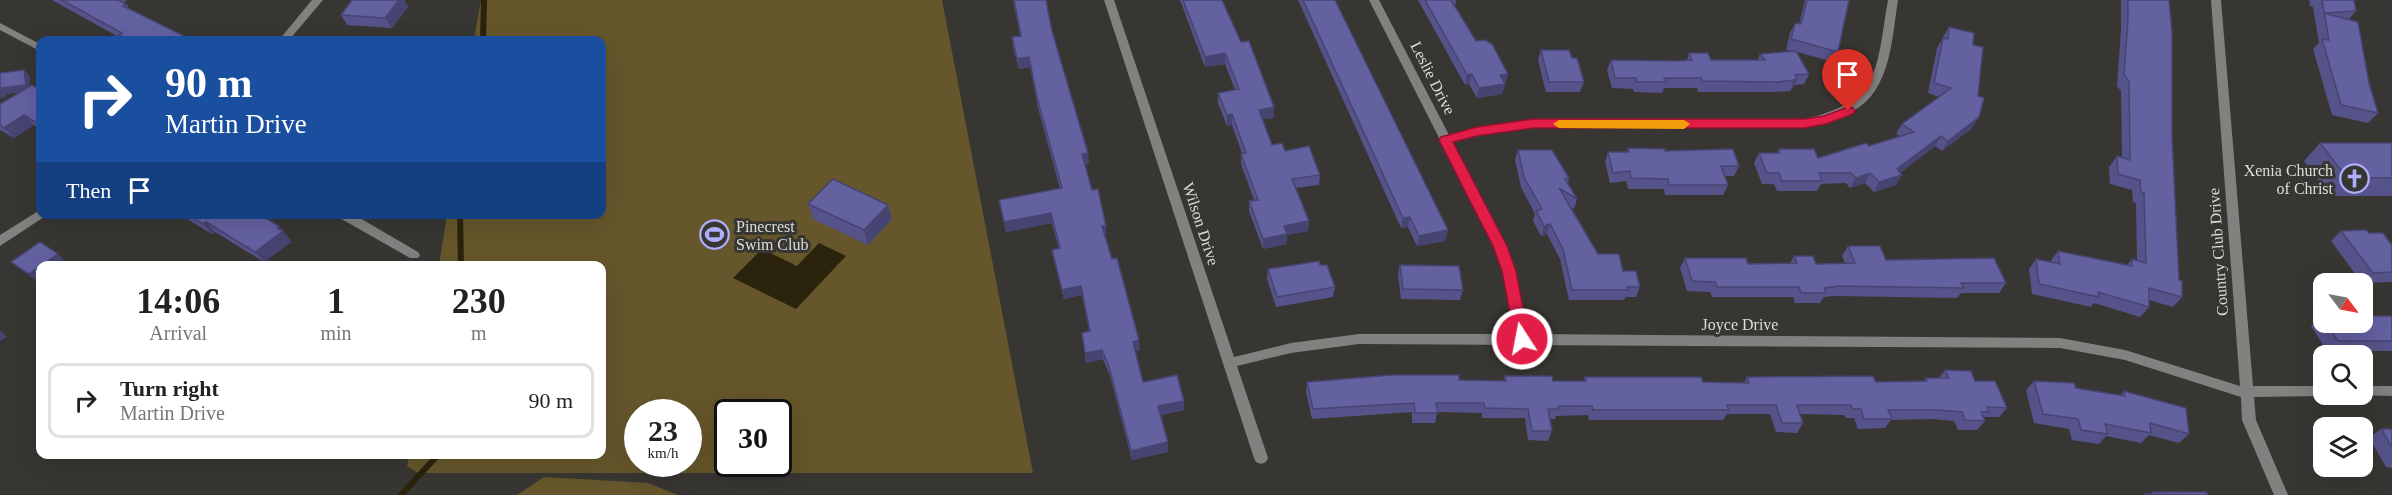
<!DOCTYPE html>
<style>
body{margin:0;font-family:Georgia,serif;background:#f6f6f6;color:#222;height:100vh;display:flex;flex-direction:column;font-size:22px;white-space:nowrap}
*{box-sizing:border-box;margin:0}
p{font-size:20px;color:#767676}
.icon{flex:none;width:33px;height:33px;fill:none;stroke:currentColor;stroke-width:2;stroke-linecap:round;stroke-linejoin:round}
.map{position:relative;flex:1;overflow:hidden}
.drawer{position:absolute;left:36px;top:261px;width:570px;height:198px;display:flex;flex-direction:column;background:#fff;border-radius:12px;box-shadow:0 6px 24px #0002}
.drawer>*{flex:none}
.hud{position:absolute;left:36px;top:36px;width:570px;height:183px;border-radius:12px;box-shadow:0 6px 24px #0002;background:#1a4fa0;color:#fff;overflow:hidden}
.needle{width:39px;rotate:122deg}
.controls{position:absolute;left:2313px;top:273px;display:grid;gap:12px}
.controls a{display:grid;place-items:center;width:60px;height:60px;border-radius:12px;background:#fff;box-shadow:0 6px 24px #0002;font-size:30px}
.speed{position:absolute;left:624px;top:399px;display:flex;gap:12px;font-size:30px;font-weight:700;text-align:center}
.speed>*{display:grid;place-content:center;width:78px;height:78px;border-radius:50%;background:#fff;box-shadow:0 6px 24px #0002;line-height:1}
.speed small{font-size:15px;font-weight:400}
.speed .limit{border:3px solid #111;border-radius:9px;background:#fff;color:#111}
.pin{position:absolute;display:grid;place-items:center;width:51px;height:51px;color:#fff;margin:-62px -26px;border-radius:50% 50% 50% 0;rotate:-45deg;box-shadow:0 0 6px #0007}
.pin .icon{rotate:45deg}
.me{position:absolute;width:66px;margin:-33px;rotate:349deg;stroke-linejoin:round;filter:drop-shadow(0 0 4px #0008)}
.turn{display:flex;align-items:center;gap:21px;height:126px;padding:0 30px;font-size:27px}
.turn .icon{width:78px;height:78px;stroke-width:2.5}
.turn b{display:block;font-size:42px;line-height:51px}
.then{display:flex;align-items:center;height:57px;padding:0 30px;background:#0003;gap:12px;font-size:22px}
.eta{display:flex;justify-content:space-evenly;align-items:center;height:102px;text-align:center}
.eta b{font-size:36px;font-weight:800;line-height:42px}
ul{padding:0;list-style:none}
li{display:flex;align-items:center;gap:18px;height:75px;margin:0 12px 9px;padding:0 18px;border:3px solid #e0e0e0;border-radius:12px}
li div{flex:1}
li b{display:block;font-size:22px}
li em{font-style:normal}
.map>svg:first-child{display:block}
.green{fill:#65562b;fill-rule:evenodd}
.water{fill:#2b230b}
.lines{fill:none;stroke-linecap:round;stroke-linejoin:round}
.stream{stroke:#2b230b;stroke-width:6}
.street{fill:#82817f;fill-rule:evenodd}
.wall{fill:#56538a}
.shaded-wall{fill:#464471}
.building{fill:#6461a1;stroke:#464471;stroke-width:1.5}
.route{fill:#e11d48;stroke:#92132f;stroke-width:1.5}
.slow{fill:#f59e0b}
.labels{text-anchor:middle;dominant-baseline:central;stroke-width:6;stroke-linejoin:round;paint-order:stroke}
.street-label{font-size:16px;fill:#dedddb;stroke:#383632}
.poi-label{font-size:16px;fill:#dedddb;stroke:#383632;text-anchor:end}
</style>
<div class="map">
<svg width="2392" height="495" viewBox="0 0 2392 495">
<rect width="100%" height="100%" fill="#383632"/>
<!-- green -->
<g class="green">
<path d="M481,0h461l91,473h-615l-11,-7 2,-11 193,-1v-188l-163,-1 8,-50 155,-1v-174h-128zM638,412h50v52h-50zM728,412h50v52h-50z"/>
<polygon points="544,477 648,483 678,495 517,495"/>
</g>
<!-- water -->
<polygon class="water" points="819,243 846,256 796,309 733,278 762,249 797,266"/>
<g class="lines">
<!-- stream -->
<g class="stream">
<polyline points="483,40 484,0"/>
<polyline points="460,214 461,266"/>
<polyline points="401,495 437,456 435,454"/>
</g>
<!-- street -->
<g class="street">
<polygon points="312,0 323,0 289,40 279,40"/>
<path d="M1104,0h10l120,357 57,-14 68,-9h156l-12,-63 -9,-25 -125,-246h10l70,135 28,-8 56,-7 272,-1c77,-18 71,-51 83,-119h10c-6,37 -7,91 -45,111 -15,8 -31,12 -48,16l-272,1 -56,7 -25,7 54,104 9,25 12,63 533,4 65,12 115,36 -29,-386h10l32,386h71v8h5l-5,2 -70,1 2,23 32,75h-14l-32,-75 -1,-23 -116,-37 -65,-12 -701,-4 -68,9 -54,13 31,92 -2,4 -5,2 -5,-2 -2,-4z"/>
<polygon points="0,23 40,44 40,51 0,30"/>
<polygon points="40,210 40,214 46,214 44,217 0,246 0,235"/>
<polygon points="336,214 353,214 418,252 420,255 418,258 410,258 338,217"/>
<polygon points="2362,386 2392,386 2392,396 2357,395 2362,394"/>
</g>
</g>
<!-- wall -->
<g class="wall">
<polygon points="52,0 127,0 123,3 126,4 130,9 192,40 124,40"/>
<polygon points="352,0 404,0 408,7 392,28 347,25 341,15"/>
<polygon points="1013,0 1046,0 1052,31 1089,163 1085,164 1092,190 1106,226 1106,236 1105,236 1140,350 1136,351 1143,382 1184,401 1184,410 1160,415 1168,452 1132,460 1110,376 1103,359 1086,363 1082,333 1089,331 1082,295 1064,299 1054,260 1052,250 1059,249 1052,223 1006,232 999,200 1060,188 1038,108 1030,67 1019,69 1013,48 1012,37 1020,36"/>
<polygon points="1180,0 1222,0 1241,42 1274,107 1274,118 1263,119 1272,145 1285,151 1320,175 1319,185 1296,188 1309,221 1308,231 1287,235 1286,244 1263,249 1249,211 1249,201 1254,200 1241,164 1241,154 1242,153 1232,125 1227,126 1218,103 1218,93 1235,90 1225,64 1205,67"/>
<polygon points="1298,0 1335,0 1448,230 1445,241 1417,246 1408,227 1401,228"/>
<polygon points="1418,0 1456,0 1455,6 1476,41 1508,74 1502,94 1477,98 1469,84 1465,85"/>
<polygon points="1805,0 1849,0 1838,52 1833,62 1797,52 1809,74 1804,84 1794,85 1792,89 1790,91 1772,92 1698,92 1697,88 1664,88 1662,93 1634,92 1633,89 1612,88 1607,70 1611,60 1675,61 1687,60 1689,53 1711,60 1758,60 1760,54 1792,51 1786,50 1790,33 1795,23 1799,24"/>
<polygon points="2121,0 2169,0 2172,137 2179,280 2182,297 2173,307 2149,300 2149,307 2140,317 2094,303 2091,307 2032,294 2029,269 2036,259 2050,262 2058,251 2127,265 2132,259 2137,260 2136,203 2133,202 2132,190 2110,184 2109,167 2117,156 2122,158 2121,91 2117,86 2121,30"/>
<polygon points="2309,0 2354,0 2356,11 2349,19 2378,113 2368,123 2332,115 2313,49 2319,43 2313,7 2310,6"/>
<polygon points="1949,27 1973,45 1972,128 1942,151 1935,146 1900,173 1896,185 1874,192 1865,183 1850,188 1846,183 1821,184 1817,191 1777,191 1774,184 1762,184 1754,163 1759,153 1777,153 1779,149 1818,158 1869,146 1900,136 1896,134 1902,124 1939,97 1928,93 1937,48"/>
<polygon points="1541,50 1572,58 1584,82 1580,92 1546,92 1538,60"/>
<polygon points="29,75 30,86 40,90 40,130 34,125 14,138 0,130 0,104 21,92 7,94 5,97 0,98"/>
<polygon points="2320,143 2392,143 2392,196 2330,196 2304,161"/>
<polygon points="1628,148 1665,151 1739,166 1734,176 1725,176 1728,185 1723,195 1665,195 1664,189 1628,189 1626,181 1610,183 1605,162 1608,152 1627,152"/>
<polygon points="1518,150 1569,178 1568,183 1577,199 1574,209 1571,207 1598,254 1623,271 1640,287 1636,297 1626,297 1624,300 1569,300 1560,259 1547,234 1541,236 1533,221 1535,214 1521,187 1515,160"/>
<polygon points="808,204 892,219 868,245 813,219"/>
<polygon points="184,214 259,214 287,236 291,242 264,262 215,232 212,234 190,221"/>
<polygon points="2341,231 2369,233 2392,245 2392,282 2362,283 2331,241"/>
<polygon points="1848,246 1886,260 2006,283 1999,293 1961,293 1957,298 1833,296 1824,297 1820,303 1795,303 1793,297 1712,297 1710,292 1687,291 1680,268 1685,258 1748,264 1790,263 1794,256 1816,264 1845,263 1842,256"/>
<polygon points="63,259 54,266 40,266 35,279 17,267 11,262"/>
<polygon points="1320,265 1335,287 1333,297 1276,307 1267,279 1268,269"/>
<polygon points="1400,265 1463,290 1460,300 1401,299 1398,275"/>
<polygon points="2322,316 2324,316 2324,322 2362,322 2392,316 2392,351 2327,351 2311,326"/>
<polygon points="1945,370 1975,381 2007,408 1999,417 1984,417 1984,418 1985,421 1977,430 1958,430 1954,421 1932,419 1891,420 1885,428 1858,429 1854,418 1846,418 1844,415 1800,414 1803,423 1797,433 1776,432 1770,414 1727,414 1723,420 1589,420 1588,415 1556,416 1555,419 1550,419 1552,431 1548,441 1528,440 1525,418 1482,418 1482,413 1437,412 1435,423 1412,423 1412,412 1312,419 1306,392 1307,382 1459,380 1504,381 1505,376 1553,381 1584,381 1585,377 1703,382 1744,383 1747,377 1876,382 1924,381 1926,378 1939,378"/>
<polygon points="2034,381 2121,395 2124,391 2189,434 2179,443 2149,435 2141,443 2106,436 2099,444 2072,440 2069,429 2034,423 2026,390"/>
<polygon points="2381,429 2392,429 2392,468 2386,467 2369,438"/>
</g>
<!-- shaded-wall -->
<g class="shaded-wall">
<polygon points="399,0 404,0 408,7 392,28 385,18"/>
<polygon points="1225,53 1225,64 1205,67 1205,57"/>
<polygon points="1029,57 1030,67 1019,69 1017,59"/>
<polygon points="24,70 29,75 31,90 7,94 5,97 0,98 0,92 2,88"/>
<polygon points="1472,74 1469,84 1465,85 1467,75"/>
<polygon points="1508,74 1502,94 1477,98 1479,88 1500,75"/>
<polygon points="1797,79 1792,89 1790,91 1794,80"/>
<polygon points="1274,107 1274,118 1259,120 1259,110"/>
<polygon points="1232,114 1232,125 1227,126 1227,115"/>
<polygon points="24,115 34,125 14,138 4,128"/>
<polygon points="1979,117 1972,128 1942,151 1948,141"/>
<polygon points="1941,136 1935,146 1893,178 1902,175 1896,185 1874,192 1879,182"/>
<polygon points="1088,153 1089,163 1083,164 1082,154"/>
<polygon points="1870,173 1865,183 1850,188 1856,178"/>
<polygon points="888,205 892,219 868,245 864,230"/>
<polygon points="1051,213 1052,223 1006,232 1004,222"/>
<polygon points="1410,217 1408,227 1401,228 1403,218"/>
<polygon points="1309,221 1308,231 1287,235 1286,244 1263,249 1263,239 1284,226"/>
<polygon points="206,222 215,232 212,234 203,224"/>
<polygon points="1550,224 1547,234 1541,236 1544,226"/>
<polygon points="279,226 291,242 264,262 255,252"/>
<polygon points="1102,226 1106,226 1106,236 1103,236"/>
<polygon points="1448,230 1445,241 1417,246 1419,236"/>
<polygon points="58,254 63,259 54,266 41,266"/>
<polygon points="40,266 40,275 35,279 29,274"/>
<polygon points="1081,286 1082,295 1064,299 1062,290"/>
<polygon points="1,331 7,337 0,341 0,332"/>
<polygon points="1139,340 1140,350 1134,351 1133,342"/>
<polygon points="1102,350 1103,359 1086,363 1085,353"/>
<polygon points="1184,401 1184,410 1158,416 1158,406"/>
<polygon points="1168,442 1168,452 1132,460 1131,451"/>
</g>
<!-- building -->
<g class="building">
<polygon points="62,0 118,0 126,4 123,6 192,40 132,40 119,35 122,33"/>
<polygon points="352,0 399,0 385,18 341,15"/>
<polygon points="1014,0 1046,0 1052,31 1088,153 1082,154 1092,190 1098,189 1106,226 1102,226 1112,259 1117,258 1139,340 1133,342 1143,382 1177,375 1184,401 1158,406 1168,442 1131,451 1109,367 1102,350 1085,353 1082,333 1090,331 1081,286 1062,290 1052,250 1060,248 1051,213 1004,222 999,200 1062,188 1037,98 1029,57 1017,59 1012,37 1021,36"/>
<polygon points="1183,0 1222,0 1241,42 1249,41 1274,107 1259,110 1272,145 1282,143 1285,151 1309,146 1320,175 1292,179 1309,221 1284,226 1287,234 1263,239 1249,201 1258,200 1241,154 1246,153 1232,114 1227,115 1218,93 1239,89 1225,53 1205,57"/>
<polygon points="1303,0 1335,0 1448,230 1419,236 1410,217 1403,218"/>
<polygon points="1425,0 1451,0 1476,41 1485,40 1492,44 1508,74 1500,75 1505,84 1479,88 1472,74 1467,75"/>
<polygon points="1807,0 1849,0 1838,52 1791,39 1795,23 1801,24"/>
<polygon points="2128,0 2169,0 2172,32 2172,137 2179,280 2182,281 2182,297 2149,288 2149,307 2098,292 2099,297 2039,284 2036,259 2060,264 2058,251 2132,266 2132,259 2146,263 2144,193 2141,192 2140,180 2118,174 2117,156 2130,160 2129,81 2124,75 2128,20"/>
<polygon points="2322,0 2354,0 2356,11 2324,13 2358,22 2369,83 2378,113 2341,105 2322,39 2329,40"/>
<polygon points="1949,27 1974,33 1973,45 1983,47 1978,96 1984,98 1979,117 1948,141 1941,136 1897,169 1902,175 1879,182 1870,173 1856,178 1851,173 1819,173 1822,181 1782,181 1779,173 1767,173 1759,153 1780,153 1779,149 1814,149 1818,158 1866,143 1869,146 1914,132 1902,124 1951,88 1934,83 1943,38 1948,39"/>
<polygon points="321,38 332,40 317,40"/>
<polygon points="1541,50 1569,50 1572,58 1577,58 1584,82 1549,82"/>
<polygon points="1796,51 1809,74 1795,75 1797,79 1794,80 1777,82 1702,81 1701,78 1664,78 1666,82 1637,82 1636,78 1615,78 1611,60 1675,61 1692,60 1689,53 1708,53 1711,60 1765,60 1760,54"/>
<polygon points="24,70 26,85 2,88 0,92 0,73"/>
<polygon points="32,85 40,90 40,125 24,115 4,128 0,125 0,104"/>
<polygon points="2320,143 2392,143 2392,178 2347,178"/>
<polygon points="1628,148 1665,149 1665,151 1733,149 1739,166 1721,166 1728,185 1669,185 1668,179 1631,178 1630,171 1613,173 1608,152 1629,152"/>
<polygon points="1518,150 1552,150 1569,178 1565,179 1577,199 1559,188 1598,254 1619,254 1623,271 1636,271 1640,287 1627,287 1628,290 1572,290 1563,249 1550,224 1544,226 1536,211 1542,209 1524,177"/>
<polygon points="833,179 888,205 864,230 808,204"/>
<polygon points="187,214 259,214 279,226 277,228 283,231 255,252 206,222 203,224"/>
<polygon points="2366,230 2369,233 2383,233 2392,245 2392,272 2373,273 2341,231"/>
<polygon points="40,242 58,254 29,274 11,262"/>
<polygon points="1848,246 1880,246 1886,260 1994,258 2006,283 1961,283 1964,288 1839,286 1824,288 1826,293 1801,293 1799,287 1717,287 1715,282 1692,281 1685,258 1746,258 1748,264 1797,263 1794,256 1813,256 1816,264 1855,263"/>
<polygon points="1319,261 1320,265 1327,265 1335,287 1277,297 1268,269"/>
<polygon points="1400,265 1459,266 1463,290 1403,289"/>
<polygon points="2362,316 2392,316 2392,341 2338,341 2326,322 2362,322"/>
<polygon points="1945,370 1971,371 1975,381 1995,381 2007,408 1987,407 1989,412 1981,412 1985,421 1965,420 1962,412 1939,410 1888,410 1892,419 1864,419 1861,409 1852,409 1851,405 1797,405 1803,423 1782,423 1776,405 1727,405 1729,410 1593,410 1592,406 1558,406 1558,409 1548,409 1552,431 1532,431 1528,409 1485,408 1484,403 1436,403 1438,413 1415,413 1414,403 1313,409 1307,382 1392,375 1459,375 1459,380 1506,381 1505,376 1552,376 1553,381 1586,381 1585,377 1701,377 1703,382 1749,383 1747,377 1873,376 1876,382 1927,381 1926,378 1949,378"/>
<polygon points="2034,381 2074,383 2076,388 2125,396 2124,391 2186,408 2189,434 2150,423 2151,433 2105,424 2108,434 2081,430 2078,419 2043,414"/>
<polygon points="2381,429 2392,429 2392,447"/>
<polygon points="2152,492 2206,492 2208,495 2144,494 2153,494"/>
</g>
<!-- route -->
<polygon class="route" points="1848,107 1853,108 1855,111 1853,114 1826,124 1804,128 1533,128 1477,136 1453,142 1507,246 1516,271 1529,339 1527,343 1517,343 1515,339 1502,271 1493,246 1439,140 1441,137 1477,127 1533,119 1804,119 1824,116"/>
<!-- slow -->
<polygon class="slow" points="1559,120 1684,120 1690,124 1684,129 1559,128 1553,124"/>
<!-- icons -->
<defs>
<symbol id="church-ring" viewBox="-11 -11 22 22"><circle r="9.5" fill="#383632" stroke="#afaefa" stroke-width="1.5"/><path d="M-1.2-6h2.4v3.5h3.3v2.4h-3.3V6h-2.4V-.1h-3.3v-2.4h3.3Z" fill="#afaefa"/></symbol>
<symbol id="stadium-ring" viewBox="-11 -11 22 22"><circle r="9.5" fill="#383632" stroke="#afaefa" stroke-width="1.5"/><path d="M0-5a6.5 5 0 1 0 0 10a6.5 5 0 1 0 0-10ZM-3.5-1.8h7v3.6h-7Z" fill="#afaefa"/></symbol>
</defs>
<g fill-rule="evenodd">
<use href="#church-ring" x="2338" y="162" width="33" height="33"/>
<use href="#stadium-ring" x="698" y="218" width="33" height="33"/>
</g>
<g class="labels">
<!-- street labels -->
<g class="street-label">
<text transform="translate(1433 78) rotate(63)">Leslie Drive</text>
<text transform="translate(1201 224) rotate(72)">Wilson Drive</text>
<text transform="translate(2218 252) rotate(-94)">Country Club Drive</text>
<text x="1740" y="324">Joyce Drive</text>
</g>
<!-- poi labels -->
<g class="poi-label">
<text x="2333" y="170">Xenia Church<tspan x="2333" dy="18">of Christ</tspan></text>
<text x="736" y="226" text-anchor="start">Pinecrest<tspan x="736" dy="18">Swim Club</tspan></text>
</g>
</g>
</svg>
<div class="controls">
<a><svg class="needle" viewBox="-14 -14 28 28"><path d="M0-13l5 13h-10z" fill="#e53935"/><path d="M0 13l5-13h-10z" fill="#767676"/></svg></a>
<a><svg class="icon" aria-label="search" viewBox="0 0 24 24"><circle cx="10" cy="10" r="6"/><path d="M15 15l6 6"/></svg></a>
<a><svg class="icon" aria-label="layers" viewBox="0 0 24 24"><path d="M12 4l9 5-9 5-9-5zM3 14l9 5 9-5"/></svg></a>
</div>
<div class="speed"><div>23<small>km/h</small></div><div class="limit">30</div></div>
<div class="pin" style="left:1848px;top:111px;background:#d93025"><svg class="icon" aria-label="arrive" viewBox="0 0 24 24"><path d="M6 21V4h12l-3 4 3 4H6"/></svg></div>
<svg class="me" style="left:1522px;top:339px" viewBox="-20 -20 40 40"><circle r="17" fill="#e11d48" stroke="#fff" stroke-width="3"/><path d="M0-11L8 9 0 5-8 9z" fill="#fff"/></svg>
<div class="hud">
<div class="turn"><svg class="icon" aria-label="right" viewBox="0 0 24 24"><path d="M7 20v-9h11M14 6l5 5-5 5"/></svg><div><b>90 m</b>Martin Drive</div></div>
<div class="then">Then<svg class="icon" aria-label="arrive" viewBox="0 0 24 24"><path d="M6 21V4h12l-3 4 3 4H6"/></svg></div>
</div>
<section class="drawer">
<div class="eta">
<div><b>14:06</b><p>Arrival</p></div>
<div><b>1</b><p>min</p></div>
<div><b>230</b><p>m</p></div>
</div>
<ul>
<li><svg class="icon" aria-label="right" viewBox="0 0 24 24"><path d="M7 20v-9h11M14 6l5 5-5 5"/></svg><div><b>Turn right</b><p>Martin Drive</p></div><em>90 m</em></li>
</ul>
</section>
</div>
